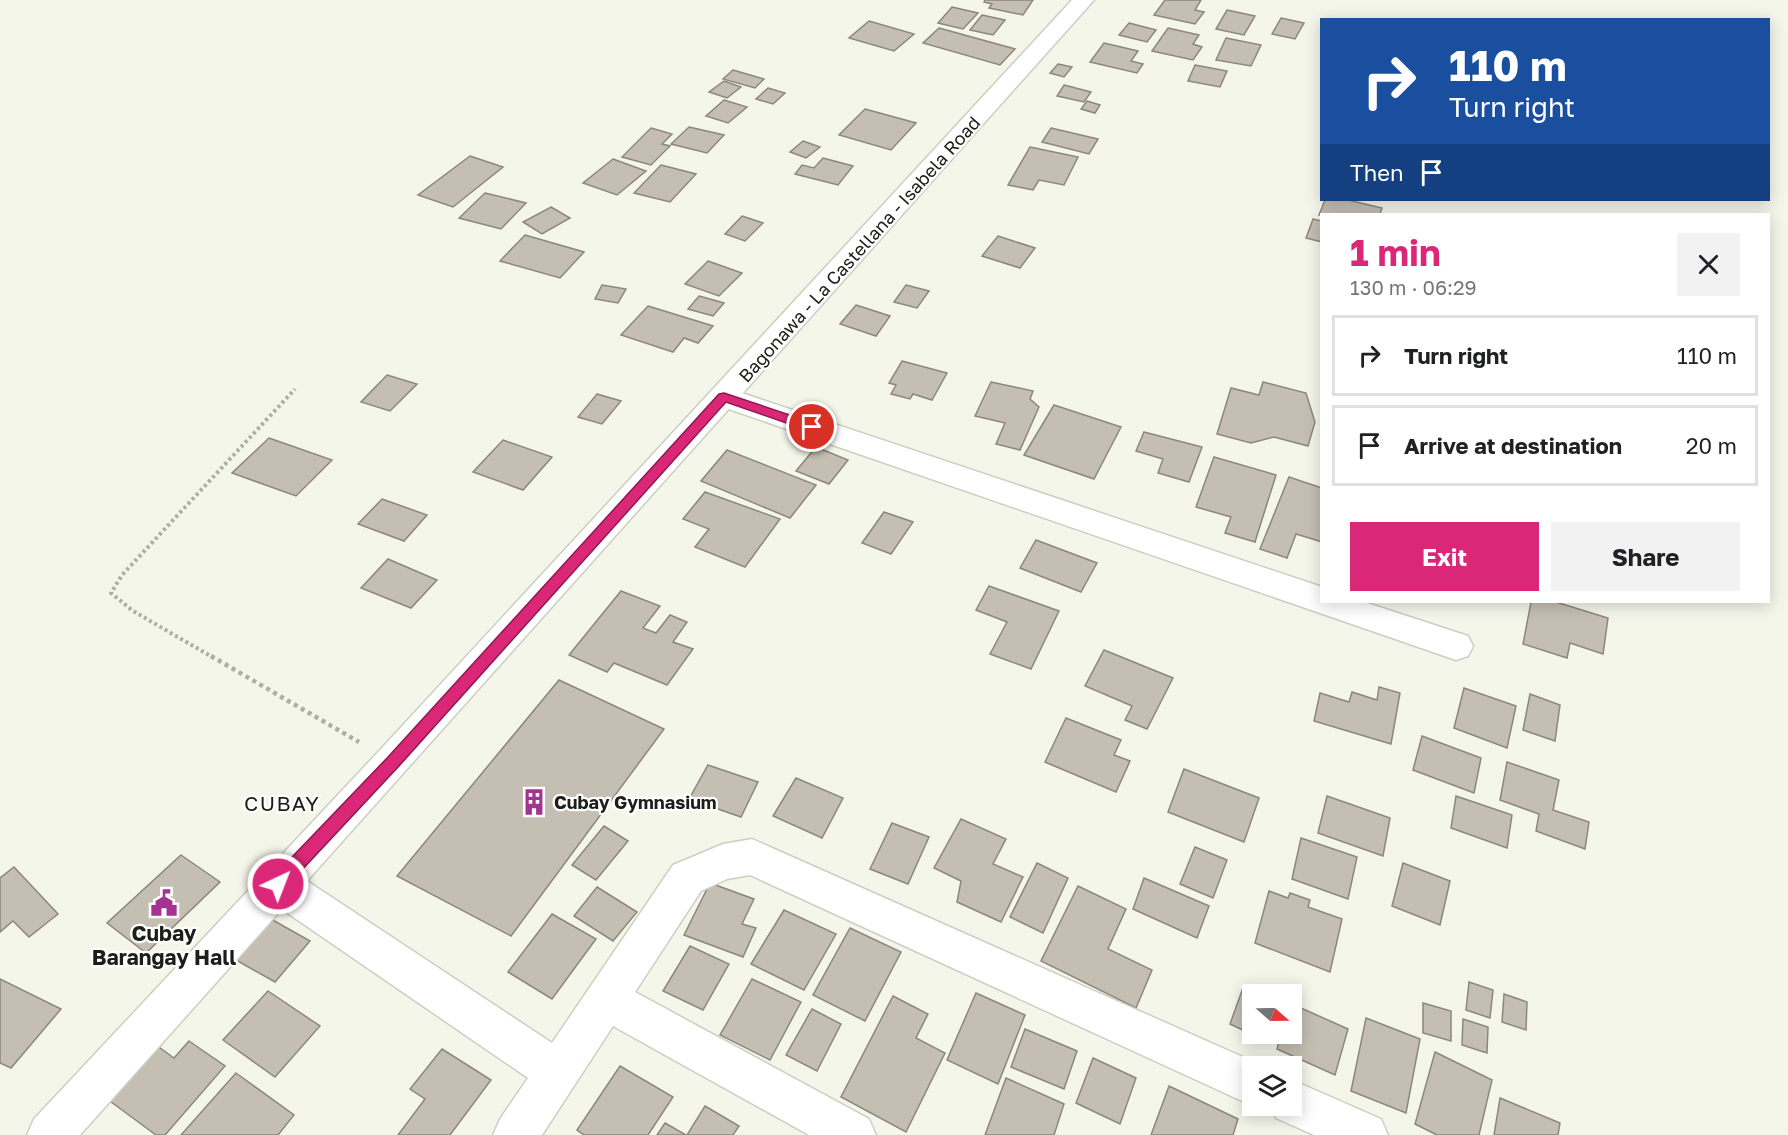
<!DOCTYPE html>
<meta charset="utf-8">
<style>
body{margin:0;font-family:"Golos Text",sans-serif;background:#f2f2f2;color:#202124;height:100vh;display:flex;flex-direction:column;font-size:22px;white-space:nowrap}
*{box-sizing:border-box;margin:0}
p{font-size:20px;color:#757577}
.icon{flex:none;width:33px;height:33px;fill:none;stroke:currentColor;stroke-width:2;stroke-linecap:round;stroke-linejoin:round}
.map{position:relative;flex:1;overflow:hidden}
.sheet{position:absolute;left:1320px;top:213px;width:450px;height:390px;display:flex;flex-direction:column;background:#fff;border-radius:0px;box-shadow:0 3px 15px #0003}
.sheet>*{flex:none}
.guide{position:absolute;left:1320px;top:18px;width:450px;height:183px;border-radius:0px;box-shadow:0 3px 15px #0003;background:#1a4fa0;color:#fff;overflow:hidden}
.needle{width:39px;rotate:110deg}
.tools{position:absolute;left:1242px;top:984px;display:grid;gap:12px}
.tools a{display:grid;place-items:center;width:60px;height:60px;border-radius:0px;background:#fff;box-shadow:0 3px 15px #0003;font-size:30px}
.pin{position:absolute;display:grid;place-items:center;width:51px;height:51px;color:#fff;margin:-26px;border:3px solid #fff;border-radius:50%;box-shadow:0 2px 6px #0007}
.me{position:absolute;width:66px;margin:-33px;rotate:43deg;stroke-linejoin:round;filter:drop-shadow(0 0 4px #0008)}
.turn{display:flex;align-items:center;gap:21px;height:126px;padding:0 30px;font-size:27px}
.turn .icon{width:78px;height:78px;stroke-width:2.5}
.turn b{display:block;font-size:42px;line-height:51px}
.then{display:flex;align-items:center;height:57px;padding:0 30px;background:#0003;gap:12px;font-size:22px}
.round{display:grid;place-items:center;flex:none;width:63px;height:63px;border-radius:0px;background:#f2f2f2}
.headline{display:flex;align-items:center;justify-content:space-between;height:102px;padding:0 30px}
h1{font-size:36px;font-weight:700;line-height:45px;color:#db2777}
.button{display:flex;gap:12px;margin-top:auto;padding:12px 30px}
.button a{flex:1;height:69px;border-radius:0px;background:#db2777;color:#fff;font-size:24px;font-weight:700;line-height:69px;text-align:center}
.button a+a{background:#f2f2f2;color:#202124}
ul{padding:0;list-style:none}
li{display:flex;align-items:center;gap:18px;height:81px;margin:0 12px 9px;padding:0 18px;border:3px solid #e0e0e0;border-radius:0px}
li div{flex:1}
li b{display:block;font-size:22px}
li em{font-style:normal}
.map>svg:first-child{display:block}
.building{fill:#c4beb3;stroke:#8c877d;stroke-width:1.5}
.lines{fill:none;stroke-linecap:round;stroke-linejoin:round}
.minor-casing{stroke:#cccec2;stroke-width:3}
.primary-casing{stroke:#cccec2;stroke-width:3}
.path-far1{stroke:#adaea4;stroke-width:4;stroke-dasharray:3 3;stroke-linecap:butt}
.path{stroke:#adaea4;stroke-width:4.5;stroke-dasharray:4 4;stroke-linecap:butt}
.minor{fill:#fff;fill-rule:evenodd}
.primary{fill:#fff;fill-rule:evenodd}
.route{fill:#db2777;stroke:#8e194d;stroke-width:1.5}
.labels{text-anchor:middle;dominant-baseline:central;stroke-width:4.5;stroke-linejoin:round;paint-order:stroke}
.street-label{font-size:18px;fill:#1d1d19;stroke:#fff}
.poi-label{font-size:18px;font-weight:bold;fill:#1d1d19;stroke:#fff;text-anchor:start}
.quarter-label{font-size:21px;letter-spacing:1.5px;fill:#1d1d19;stroke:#fff}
.near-poi-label{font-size:21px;font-weight:bold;fill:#1d1d19;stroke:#fff}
</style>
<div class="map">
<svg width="1788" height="1135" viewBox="0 0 1788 1135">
<rect width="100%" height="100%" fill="#f5f6ea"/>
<!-- building -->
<g class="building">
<polygon points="985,0 1033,0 1023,15 989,8 992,4 984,2"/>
<polygon points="1165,0 1201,0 1195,10 1204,12 1195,24 1154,15"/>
<polygon points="952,7 978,13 963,29 938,23"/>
<polygon points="1227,10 1255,16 1244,35 1216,29"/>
<polygon points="982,15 1005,20 993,35 970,30"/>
<polygon points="1281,18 1304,23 1295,39 1272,34"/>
<polygon points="869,21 914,34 894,51 849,38"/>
<polygon points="1129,23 1156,30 1147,42 1119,35"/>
<polygon points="939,28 1015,49 1000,65 923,43"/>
<polygon points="1168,28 1199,35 1193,44 1202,47 1193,60 1152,51"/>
<polygon points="1226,38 1261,45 1251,66 1216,60"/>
<polygon points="1104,43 1138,51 1131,61 1143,64 1137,73 1090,62"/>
<polygon points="1058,64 1072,67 1064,77 1050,73"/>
<polygon points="1195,65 1227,71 1220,87 1188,81"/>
<polygon points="733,70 764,79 755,88 723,79"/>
<polygon points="724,81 741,87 727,98 709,92"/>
<polygon points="1064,85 1091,92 1084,102 1057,96"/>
<polygon points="768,88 785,93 773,104 756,99"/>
<polygon points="724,100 747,107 728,123 706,116"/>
<polygon points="1087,101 1100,105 1095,113 1081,109"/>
<polygon points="865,109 916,123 891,150 839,135"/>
<polygon points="689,127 724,135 707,153 671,144"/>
<polygon points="651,128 672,134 662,144 670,146 651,165 622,157"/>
<polygon points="1051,128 1098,139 1089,154 1042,142"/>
<polygon points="803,141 820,147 806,158 790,152"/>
<polygon points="1030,147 1078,157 1064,185 1039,180 1033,190 1008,185"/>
<polygon points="470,156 503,167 453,207 418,195"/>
<polygon points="823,158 853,166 838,185 795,174 802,165 814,168"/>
<polygon points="613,159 646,171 617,195 583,183"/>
<polygon points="661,165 696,174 670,202 634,193"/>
<polygon points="485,193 526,203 501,229 459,218"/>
<polygon points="1325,200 1348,200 1382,208 1380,214 1319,215"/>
<polygon points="551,207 570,218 542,234 523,222"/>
<polygon points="742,216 763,223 745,241 725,234"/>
<polygon points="1313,219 1322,221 1322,242 1306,238"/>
<polygon points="525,235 584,252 560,278 500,261"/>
<polygon points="998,236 1035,248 1020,268 982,256"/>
<polygon points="708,261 742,273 719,296 685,284"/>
<polygon points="602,285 626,289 618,303 595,299"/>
<polygon points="906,285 929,291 917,308 894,302"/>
<polygon points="699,296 724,303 713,316 688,309"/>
<polygon points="856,305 890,316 876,336 840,324"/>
<polygon points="648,306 713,326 698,343 684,338 673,352 621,335"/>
<polygon points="902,361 947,373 932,400 913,394 910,399 891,394 896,385 889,383"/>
<polygon points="387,375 417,384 390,411 361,402"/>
<polygon points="991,382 1033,391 1030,399 1039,407 1020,450 996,444 1005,423 975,416"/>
<polygon points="1263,382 1306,393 1315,422 1308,446 1274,437 1251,443 1217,434 1231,388 1259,395"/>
<polygon points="597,394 621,401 602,424 578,417"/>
<polygon points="1054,405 1121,427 1094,479 1024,455"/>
<polygon points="1144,432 1202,447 1189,482 1158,473 1163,459 1136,451"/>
<polygon points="269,438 332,460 296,496 232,473"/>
<polygon points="503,440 552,457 523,490 473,472"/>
<polygon points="816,447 848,460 829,484 796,471"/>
<polygon points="727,450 816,485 790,518 701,481"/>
<polygon points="1214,457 1276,475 1255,542 1225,533 1231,517 1196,507"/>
<polygon points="1289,477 1322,488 1322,542 1296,534 1287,558 1260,549"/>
<polygon points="705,492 780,519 745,567 695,547 709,529 683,519"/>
<polygon points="382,499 427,515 404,541 358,524"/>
<polygon points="884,512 913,522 891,554 862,543"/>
<polygon points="1036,540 1097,563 1081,592 1020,568"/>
<polygon points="388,559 437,580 411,608 361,588"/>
<polygon points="989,586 1059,611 1031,669 990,654 1007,622 976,610"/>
<polygon points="621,591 660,606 643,628 656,633 670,615 687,622 673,642 693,649 667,685 614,663 607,672 569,655"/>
<polygon points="1531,602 1556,602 1608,618 1603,654 1570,643 1567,658 1523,644"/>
<polygon points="1104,650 1173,678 1147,729 1125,720 1132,706 1085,686"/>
<polygon points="559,680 664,729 511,936 397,876"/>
<polygon points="1379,687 1400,693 1391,744 1314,721 1320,693 1349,702 1352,692 1377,700"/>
<polygon points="1464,688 1516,706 1507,748 1454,728"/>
<polygon points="1530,694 1560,705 1555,741 1523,730"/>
<polygon points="1066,718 1121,740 1114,755 1130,761 1116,792 1045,762"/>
<polygon points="1422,736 1481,758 1474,793 1413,770"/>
<polygon points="1507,762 1559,780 1553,810 1589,822 1585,849 1536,831 1539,814 1500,800"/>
<polygon points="708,765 758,782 741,817 689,799"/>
<polygon points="1184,769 1259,798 1244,842 1168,812"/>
<polygon points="796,778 843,798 822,838 773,816"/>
<polygon points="1327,796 1390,818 1383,856 1318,833"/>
<polygon points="1456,796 1512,815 1507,848 1451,828"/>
<polygon points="961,819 1006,839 993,864 1023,877 1001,922 957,902 961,881 934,868"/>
<polygon points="892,823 929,837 908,884 870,869"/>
<polygon points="604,826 628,841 596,880 572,865"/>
<polygon points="1301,838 1357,857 1348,899 1292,879"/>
<polygon points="1195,847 1227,860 1213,898 1180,884"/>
<polygon points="181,855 220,882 146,953 107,923"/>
<polygon points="1037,863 1068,878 1043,933 1010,917"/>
<polygon points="1403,863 1450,881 1440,925 1392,906"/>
<polygon points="14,867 58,914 29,937 13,921 0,932 0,878"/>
<polygon points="1144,878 1209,906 1197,938 1133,909"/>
<polygon points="710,883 754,899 742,924 756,928 743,957 684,935"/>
<polygon points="1078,886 1126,909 1108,949 1152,970 1136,1008 1041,961"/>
<polygon points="597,887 637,912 613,941 574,916"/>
<polygon points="1269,891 1288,898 1290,893 1310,900 1308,907 1342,919 1330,972 1255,943"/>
<polygon points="784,910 836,934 804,990 751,964"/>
<polygon points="552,914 596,939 552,999 508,972"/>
<polygon points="271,919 310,941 275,982 236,960"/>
<polygon points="850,928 901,952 865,1021 813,995"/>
<polygon points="690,946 729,964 703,1010 663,991"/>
<polygon points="0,979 61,1009 11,1068 0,1063"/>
<polygon points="752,979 801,1002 770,1060 720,1035"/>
<polygon points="1469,982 1493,990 1490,1018 1466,1010"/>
<polygon points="1244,985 1264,994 1252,994 1252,1034 1268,1034 1266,1041 1230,1024"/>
<polygon points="268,991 320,1026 275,1077 223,1040"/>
<polygon points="976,993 1025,1015 998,1084 947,1060"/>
<polygon points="1504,994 1527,1002 1526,1030 1502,1022"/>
<polygon points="893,996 928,1014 916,1038 945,1053 906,1132 841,1097"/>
<polygon points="1423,1003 1451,1011 1451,1041 1423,1033"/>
<polygon points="1292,1004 1348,1029 1335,1075 1277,1049 1281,1034 1292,1034"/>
<polygon points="812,1009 841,1024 817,1071 786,1055"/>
<polygon points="1366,1018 1420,1039 1406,1113 1351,1091"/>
<polygon points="1463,1019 1488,1027 1487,1053 1462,1045"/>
<polygon points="1025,1029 1077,1051 1064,1089 1011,1067"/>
<polygon points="189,1041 225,1066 165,1135 156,1135 107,1099 156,1045 174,1058"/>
<polygon points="442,1049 491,1080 450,1135 398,1135 425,1099 410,1089"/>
<polygon points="1435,1052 1492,1080 1479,1135 1437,1135 1415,1124"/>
<polygon points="1093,1058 1136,1078 1120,1124 1076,1103"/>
<polygon points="620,1066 673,1097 648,1135 584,1135 577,1130"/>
<polygon points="236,1073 294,1115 278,1135 181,1135"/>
<polygon points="1006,1078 1064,1104 1054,1135 985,1135"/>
<polygon points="1169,1086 1238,1119 1233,1135 1151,1135"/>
<polygon points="1500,1098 1560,1123 1558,1135 1494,1135"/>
<polygon points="705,1106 739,1126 733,1135 687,1135"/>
<polygon points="665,1123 686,1135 657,1135"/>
</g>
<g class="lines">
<defs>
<g id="minor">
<polygon points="724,387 1322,587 1322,602 1364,602 1468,636 1473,646 1468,656 1456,660 714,404 709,397 714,390"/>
<polygon points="752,839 1263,1066 1252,1066 1253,1106 750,875 727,879 701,891 635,992 869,1119 876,1135 809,1135 613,1026 542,1135 493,1135 500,1119 528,1078 264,897 258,884 264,871 278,866 292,871 552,1043 673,865 723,844"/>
<polygon points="1292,1080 1381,1119 1388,1135 1314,1135 1276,1118 1271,1106 1292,1106"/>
</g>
<polygon id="primary" points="1072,0 1094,0 80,1135 27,1135 34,1119 380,750"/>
</defs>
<!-- minor casing -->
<use href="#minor" class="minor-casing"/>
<!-- primary casing -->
<use href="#primary" class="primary-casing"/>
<!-- path-far1 -->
<polyline class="path-far1" points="214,658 133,611 111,593 122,575 295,389"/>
<!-- path -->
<polyline class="path" points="211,656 359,742"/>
<!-- minor -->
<use href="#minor" class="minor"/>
<!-- primary -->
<use href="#primary" class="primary"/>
</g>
<!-- route -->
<polygon class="route" points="724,393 817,424 818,427 812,432 726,402 399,766 284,889 278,891 272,889 270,884 272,878 388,757 719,394"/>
<!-- icons -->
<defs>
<symbol id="building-bare" viewBox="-9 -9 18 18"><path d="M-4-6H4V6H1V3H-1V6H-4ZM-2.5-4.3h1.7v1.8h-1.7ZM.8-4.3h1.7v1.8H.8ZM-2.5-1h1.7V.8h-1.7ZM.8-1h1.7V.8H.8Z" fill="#a33390" stroke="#fff" stroke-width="2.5" paint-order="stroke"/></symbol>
<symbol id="civic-bare" viewBox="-9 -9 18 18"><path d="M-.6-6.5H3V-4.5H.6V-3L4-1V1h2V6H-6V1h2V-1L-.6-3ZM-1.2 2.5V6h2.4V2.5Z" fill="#a33390" stroke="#fff" stroke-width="2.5" paint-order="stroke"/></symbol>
</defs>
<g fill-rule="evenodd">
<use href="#building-bare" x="515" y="783" width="38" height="38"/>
<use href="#civic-bare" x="145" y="884" width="38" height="38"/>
</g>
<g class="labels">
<!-- street labels -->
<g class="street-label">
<text transform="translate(859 249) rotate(-48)">Bagonawa - La Castellana - Isabela Road</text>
</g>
<!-- poi labels -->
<g class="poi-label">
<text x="554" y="802">Cubay Gymnasium</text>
</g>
<!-- quarter labels -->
<g class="quarter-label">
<text x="282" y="803">CUBAY</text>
</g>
<!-- near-poi labels -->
<g class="near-poi-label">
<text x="164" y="933">Cubay<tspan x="164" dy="24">Barangay Hall</tspan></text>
</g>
</g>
</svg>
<div class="tools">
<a><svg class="needle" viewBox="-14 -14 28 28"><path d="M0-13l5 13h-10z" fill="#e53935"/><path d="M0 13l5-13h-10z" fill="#757577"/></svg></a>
<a><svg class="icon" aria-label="layers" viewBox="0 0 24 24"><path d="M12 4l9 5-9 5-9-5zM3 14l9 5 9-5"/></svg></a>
</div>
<div class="pin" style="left:812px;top:427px;background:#d93025"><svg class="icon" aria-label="arrive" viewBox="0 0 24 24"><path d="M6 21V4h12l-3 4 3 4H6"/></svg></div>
<svg class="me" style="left:278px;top:884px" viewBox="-20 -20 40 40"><circle r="17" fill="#db2777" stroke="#fff" stroke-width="3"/><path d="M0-11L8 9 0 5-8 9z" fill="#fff"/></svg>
<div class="guide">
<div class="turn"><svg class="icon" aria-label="right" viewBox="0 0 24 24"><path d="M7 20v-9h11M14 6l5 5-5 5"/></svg><div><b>110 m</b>Turn right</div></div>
<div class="then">Then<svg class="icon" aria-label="arrive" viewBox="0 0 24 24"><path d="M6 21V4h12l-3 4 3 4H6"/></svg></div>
</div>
<section class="sheet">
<div class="headline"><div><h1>1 min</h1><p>130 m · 06:29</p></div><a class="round"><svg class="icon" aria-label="close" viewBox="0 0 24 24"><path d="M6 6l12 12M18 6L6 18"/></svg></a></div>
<ul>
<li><svg class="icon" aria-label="right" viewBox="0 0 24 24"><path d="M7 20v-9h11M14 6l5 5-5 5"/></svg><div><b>Turn right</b></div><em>110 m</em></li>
<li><svg class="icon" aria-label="arrive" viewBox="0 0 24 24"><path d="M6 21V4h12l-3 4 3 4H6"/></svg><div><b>Arrive at destination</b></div><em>20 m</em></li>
</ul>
<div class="button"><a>Exit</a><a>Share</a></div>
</section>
</div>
